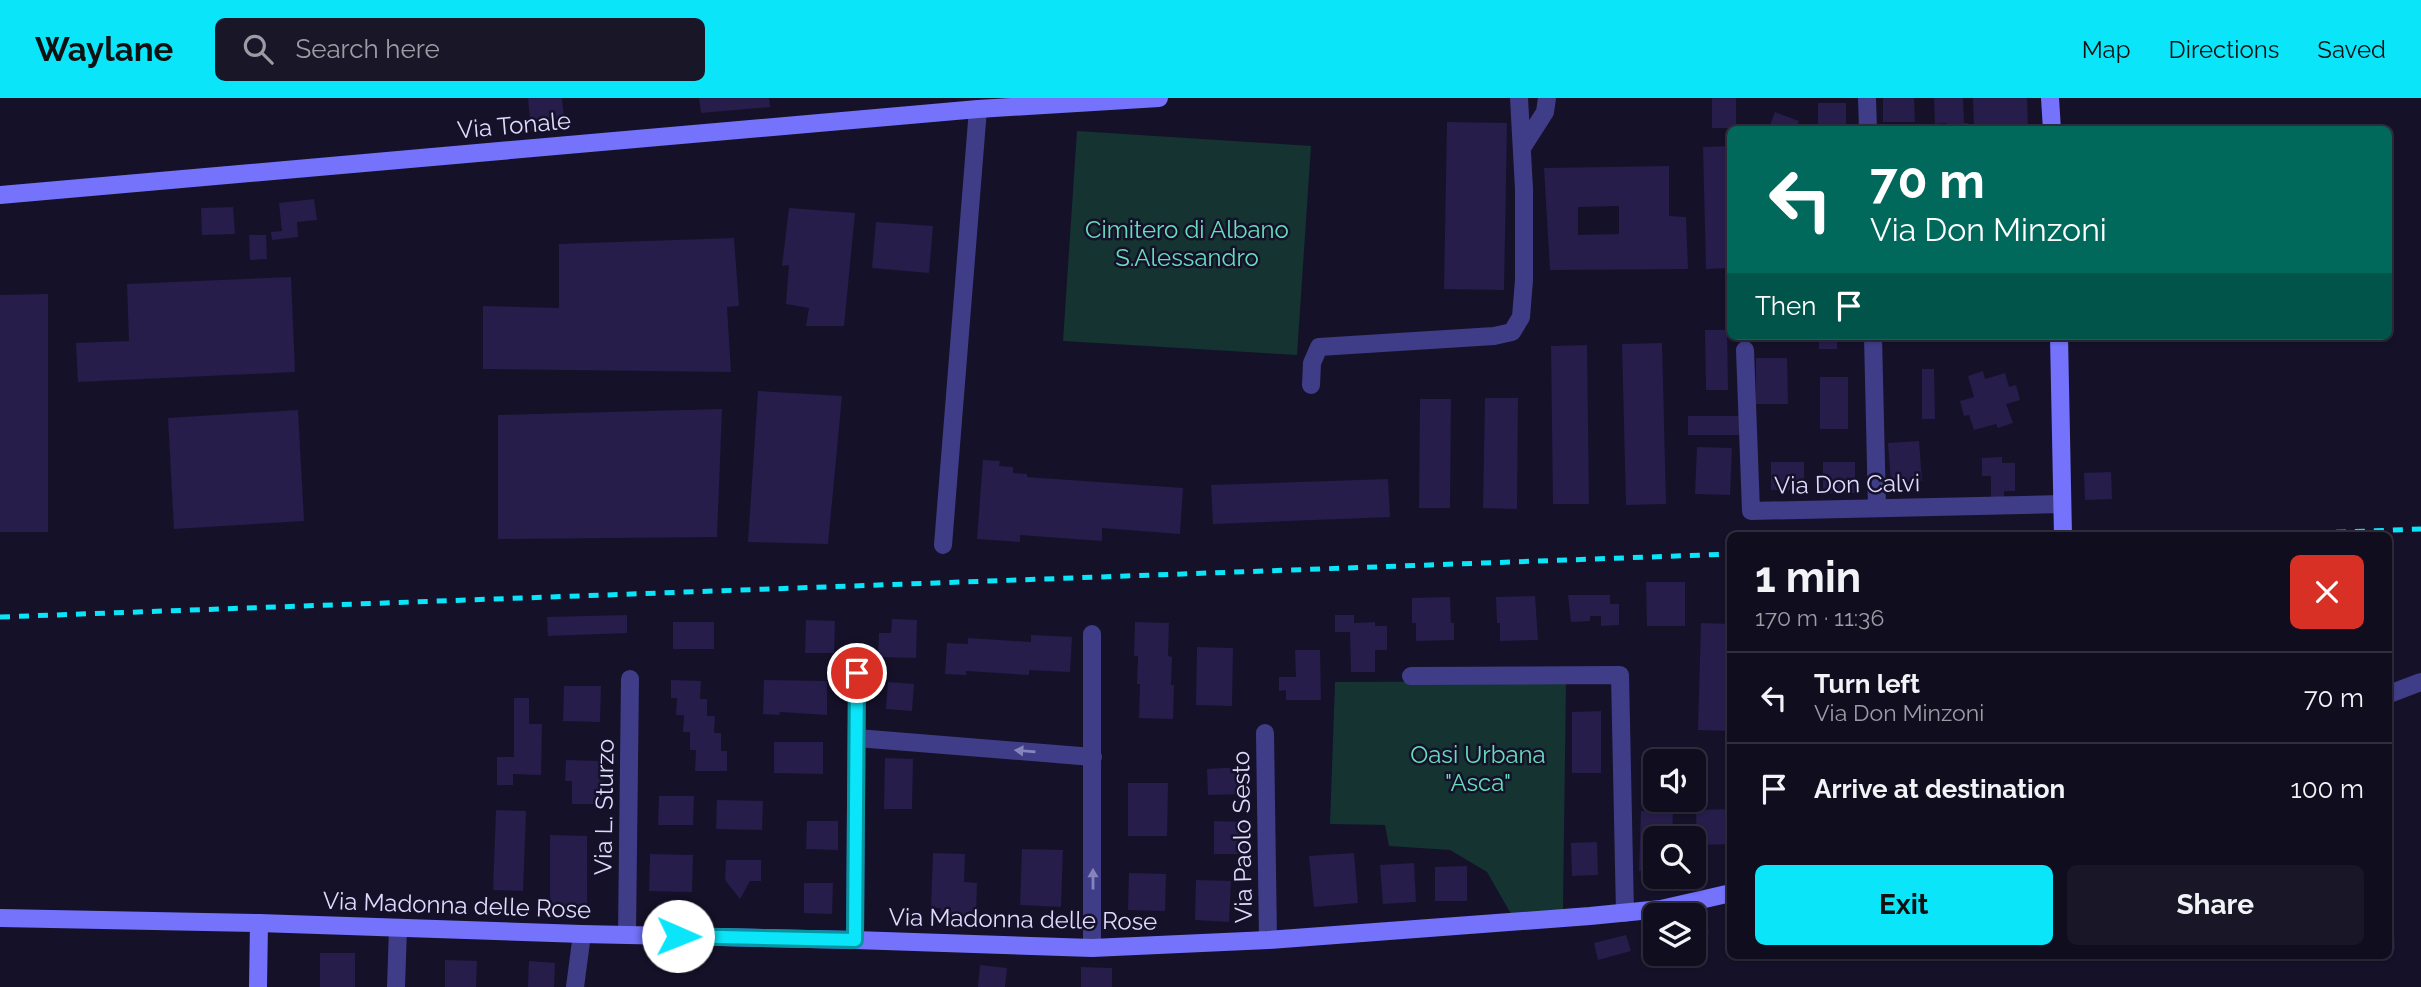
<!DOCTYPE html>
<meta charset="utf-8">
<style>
body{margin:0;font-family:Raleway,sans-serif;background:#191628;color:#f1f3f6;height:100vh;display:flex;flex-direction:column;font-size:26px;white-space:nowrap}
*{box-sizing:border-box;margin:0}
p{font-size:23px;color:#9c9ca4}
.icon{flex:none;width:38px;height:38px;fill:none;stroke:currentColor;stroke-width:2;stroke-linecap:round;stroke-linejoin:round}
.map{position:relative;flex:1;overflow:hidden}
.details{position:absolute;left:1727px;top:434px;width:665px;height:427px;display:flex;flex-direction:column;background:#100d1f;border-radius:10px;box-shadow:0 2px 5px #0004,0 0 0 2px #302d3d}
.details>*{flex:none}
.guide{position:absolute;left:1727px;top:28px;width:665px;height:214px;border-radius:10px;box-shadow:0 2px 5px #0004,0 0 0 2px #302d3d;background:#00695c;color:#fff;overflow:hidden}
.tools{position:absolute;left:1643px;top:651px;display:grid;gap:14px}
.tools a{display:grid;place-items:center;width:63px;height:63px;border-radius:10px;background:#100d1f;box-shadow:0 2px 5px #0004,0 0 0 2px #302d3d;font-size:35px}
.pin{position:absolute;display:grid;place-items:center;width:60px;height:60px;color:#fff;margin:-30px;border:4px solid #fff;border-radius:50%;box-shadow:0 2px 7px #0007}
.me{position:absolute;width:77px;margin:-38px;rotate:91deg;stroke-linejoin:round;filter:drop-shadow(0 0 5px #0008)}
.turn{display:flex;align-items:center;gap:24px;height:147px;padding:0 28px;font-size:32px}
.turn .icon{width:91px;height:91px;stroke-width:2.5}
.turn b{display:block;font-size:49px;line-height:60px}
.then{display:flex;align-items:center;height:66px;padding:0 28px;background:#0003;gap:14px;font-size:26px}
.round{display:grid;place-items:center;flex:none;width:74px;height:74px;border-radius:10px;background:#191628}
.overview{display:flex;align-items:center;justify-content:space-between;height:119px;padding:0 28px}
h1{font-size:42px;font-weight:700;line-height:52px}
.action{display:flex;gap:14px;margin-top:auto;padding:14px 28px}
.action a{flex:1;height:80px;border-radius:10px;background:#0be5f9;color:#111;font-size:28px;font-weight:700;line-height:80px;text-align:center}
.action a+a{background:#191628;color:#f1f3f6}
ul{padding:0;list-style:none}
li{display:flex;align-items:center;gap:21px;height:91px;padding:0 28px;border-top:2px solid #302d3d}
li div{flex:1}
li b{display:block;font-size:26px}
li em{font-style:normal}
header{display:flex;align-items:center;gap:42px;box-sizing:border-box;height:98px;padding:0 35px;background:#0be5f9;color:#111}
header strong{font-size:33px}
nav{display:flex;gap:38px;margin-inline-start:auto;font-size:24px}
.search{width:490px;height:63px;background:#191628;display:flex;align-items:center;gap:18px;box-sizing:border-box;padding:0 24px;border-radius:10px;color:#9c9ca4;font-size:26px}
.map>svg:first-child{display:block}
.green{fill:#143331}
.building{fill:#261d4a;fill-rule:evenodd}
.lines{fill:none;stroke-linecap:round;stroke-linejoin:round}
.street{stroke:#3f3d87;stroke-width:18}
.secondary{stroke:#7573fc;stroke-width:18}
.rail{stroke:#0be5f9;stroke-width:5;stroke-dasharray:10 9;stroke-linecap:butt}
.oneway{fill:#8784bd}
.route-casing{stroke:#0795a2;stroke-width:18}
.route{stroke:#0be5f9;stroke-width:12}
.labels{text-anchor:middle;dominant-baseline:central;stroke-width:5;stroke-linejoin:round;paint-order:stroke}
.street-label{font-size:24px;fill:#dedafe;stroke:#151129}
.park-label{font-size:24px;fill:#66debe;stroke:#151129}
</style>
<header>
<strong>Waylane</strong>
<div class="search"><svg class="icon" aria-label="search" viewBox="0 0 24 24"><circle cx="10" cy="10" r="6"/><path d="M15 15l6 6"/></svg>Search here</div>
<nav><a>Map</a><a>Directions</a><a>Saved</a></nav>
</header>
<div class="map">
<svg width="2421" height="889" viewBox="0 0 2421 889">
<rect width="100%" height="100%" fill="#151129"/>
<!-- green -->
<g class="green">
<polygon points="1077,33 1311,48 1297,257 1063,243"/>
<polygon points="1566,583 1563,813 1511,816 1487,774 1450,752 1389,748 1385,727 1330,726 1335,584"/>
</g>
<!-- building -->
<g class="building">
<polygon points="528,0 562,0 565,30 531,33"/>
<polygon points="699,0 769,0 770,9 701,15"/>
<rect x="1712" y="0" width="24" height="30"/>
<polygon points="1883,0 1914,0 1915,24 1883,24"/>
<polygon points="1934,0 1963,0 1964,25 1968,25 1968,32 1946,32 1946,25 1935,26"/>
<polygon points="1973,0 2027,0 2028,32 1974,32"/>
<rect x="1818" y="5" width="28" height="27"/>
<polygon points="1775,14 1799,23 1796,32 1768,32"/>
<polygon points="1447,24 1507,25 1504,192 1444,191"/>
<polygon points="1731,48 1731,170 1706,171 1703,49"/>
<path d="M1669,68v50l17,1 2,52 -138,1 -6,-102zM1619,108v28l-41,1v-28z"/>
<polygon points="314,101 317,122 297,124 298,139 272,142 271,134 282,133 279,105"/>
<polygon points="233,109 235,136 202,137 201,110"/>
<polygon points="789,110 855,115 844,228 806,228 809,210 786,206 789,167 782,168"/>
<polygon points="876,124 933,128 929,175 872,170"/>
<polygon points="249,137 266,137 267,161 250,162"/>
<polygon points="734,140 739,208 727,209 731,274 483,271 483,208 559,210 559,146"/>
<polygon points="291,179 295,274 78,284 76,245 129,243 127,186"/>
<polygon points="48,196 48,434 0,434 0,197"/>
<polygon points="1705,232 1727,232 1728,292 1706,292"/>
<polygon points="1811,238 1837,238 1837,251 1819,251 1819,241 1811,241"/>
<polygon points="1662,245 1666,406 1626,407 1622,246"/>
<polygon points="1587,247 1589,406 1553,406 1551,248"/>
<polygon points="1756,260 1787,260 1788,306 1756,306"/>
<polygon points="1922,271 1934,271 1935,321 1922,321"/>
<polygon points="1983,273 1985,281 2005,275 2009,289 2016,287 2020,302 2006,306 2013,325 1998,330 1996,326 1974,332 1969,317 1964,318 1960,303 1974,299 1968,278"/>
<rect x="1820" y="279" width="28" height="52"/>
<polygon points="758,293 842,298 828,446 748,444"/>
<polygon points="1485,300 1518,300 1517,411 1483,410"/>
<polygon points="1420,301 1451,301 1450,410 1419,410"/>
<polygon points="722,311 717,439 498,441 498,317"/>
<polygon points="298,312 304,423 174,431 168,320"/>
<rect x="1688" y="318" width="51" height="19"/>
<polygon points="1919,343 1922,383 1891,385 1888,345"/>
<polygon points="1697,349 1732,350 1730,397 1695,396"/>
<polygon points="2002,359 2002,365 2015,365 2015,393 2004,393 2004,402 1991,402 1991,378 1982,378 1982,360"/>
<polygon points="983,362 1000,363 999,368 1013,369 1013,375 1027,376 1027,379 1183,390 1180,436 1102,430 1102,443 1020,437 1020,444 977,441"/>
<rect x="1771" y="364" width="33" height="28"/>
<rect x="1823" y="364" width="32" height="31"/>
<polygon points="2111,374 2112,401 2085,402 2084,375"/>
<polygon points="1388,381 1390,419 1213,426 1211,387"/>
<polygon points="1646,484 1685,484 1685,528 1647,528"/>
<polygon points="1568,497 1610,497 1610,506 1619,506 1619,527 1601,528 1601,518 1590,518 1590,523 1571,524"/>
<polygon points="1535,498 1538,542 1500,543 1500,525 1497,525 1496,499"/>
<polygon points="1450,499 1451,525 1454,525 1454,542 1416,543 1416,525 1412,525 1412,500"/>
<polygon points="627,517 627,535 548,538 547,519"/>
<polygon points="1335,517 1354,517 1354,525 1375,524 1375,528 1387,528 1387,552 1375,552 1375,574 1351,574 1350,534 1335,534"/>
<polygon points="892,521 917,522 916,560 878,559 879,535 891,535"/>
<polygon points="806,522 835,523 834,555 805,555"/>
<rect x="673" y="524" width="41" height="27"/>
<polygon points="1135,524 1169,525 1168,558 1172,559 1171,587 1174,587 1173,621 1139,620 1140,586 1137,586 1138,558 1134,558"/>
<polygon points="1701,525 1731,526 1731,633 1698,632"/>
<polygon points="1031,537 1072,539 1070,574 1029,572 1029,577 966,573 966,577 945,576 947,545 968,546 968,540 1031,544"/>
<polygon points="1197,549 1233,550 1232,608 1196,607"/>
<polygon points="1295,552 1320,552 1321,602 1286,602 1286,592 1279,593 1279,579 1296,579"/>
<polygon points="671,582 701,583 700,601 707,601 707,618 715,618 714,635 721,635 721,653 727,653 727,673 695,673 696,652 690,652 690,634 683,634 684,617 676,617 677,600 671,600"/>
<polygon points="764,582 827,583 827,617 780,614 779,617 763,616"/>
<polygon points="888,584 914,586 912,613 886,611"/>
<polygon points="564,588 601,588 600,624 563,623"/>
<polygon points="514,600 529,600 529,626 542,626 541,677 513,676 513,687 497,687 497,659 514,659"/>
<polygon points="1601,613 1601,675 1572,675 1572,614"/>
<polygon points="774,644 823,644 823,676 774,675"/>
<polygon points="885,660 913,661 912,711 884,711"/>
<polygon points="566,662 599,663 599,682 603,683 603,706 572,706 572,683 565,683"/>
<polygon points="1241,669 1243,696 1208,697 1207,671"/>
<polygon points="1694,676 1707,676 1707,706 1693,706"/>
<polygon points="1128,685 1168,685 1167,738 1128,738"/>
<polygon points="659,698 694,698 693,727 658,727"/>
<polygon points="717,702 763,703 762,732 716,731"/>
<polygon points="1731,711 1731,746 1697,747 1696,712"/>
<polygon points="496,712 526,713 523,793 493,792"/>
<polygon points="1641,713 1673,714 1672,740 1656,740 1656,773 1639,773"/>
<polygon points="807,723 838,723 838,752 806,751"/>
<polygon points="1214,723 1246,724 1246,756 1214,756"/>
<polygon points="550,737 587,738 587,807 550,808"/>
<polygon points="1597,744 1598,777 1572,778 1571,745"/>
<polygon points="1022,751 1063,752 1061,809 1020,807"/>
<polygon points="933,755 965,756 964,784 977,785 976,817 940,816 941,810 931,810"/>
<polygon points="1354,755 1358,805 1314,809 1309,758"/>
<polygon points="650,756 693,757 692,794 649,793"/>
<polygon points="726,762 761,762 761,783 750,783 740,801 725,782"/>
<polygon points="1414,765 1416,804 1383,806 1380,767"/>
<polygon points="1467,768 1467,803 1435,803 1435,769"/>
<polygon points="1129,775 1166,776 1165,813 1128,812"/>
<polygon points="1196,782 1231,783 1229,824 1195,822"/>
<polygon points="804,785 833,785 832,816 804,815"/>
<polygon points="2389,798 2392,798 2395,851 2389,851"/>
<polygon points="1701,810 1709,834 1694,839 1694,817 1680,817"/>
<polygon points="1626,837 1631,853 1598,862 1594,845"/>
<rect x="320" y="855" width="35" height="34"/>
<polygon points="445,862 477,863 476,889 445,889"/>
<polygon points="529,863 555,865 554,889 528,889"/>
<polygon points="980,867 1007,870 1005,889 978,889"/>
<polygon points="1081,869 1112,870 1112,889 1081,889"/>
</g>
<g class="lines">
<!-- street -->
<g class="street">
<polyline points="1867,0 1868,32"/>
<polyline points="1522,50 1545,14 1547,0"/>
<polyline points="1873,238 1877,410"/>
<polyline points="1745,252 1751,413 2062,406"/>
<polyline points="1311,287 1312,265 1319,249 1494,238 1512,234 1521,219 1524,182 1524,91 1519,0"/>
<polyline points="943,447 978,11"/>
<polyline points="1092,536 1092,850"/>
<polyline points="1411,578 1620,577 1625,815"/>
<polyline points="2389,596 2421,584"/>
<polyline points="1265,635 1268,842"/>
<polyline points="857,640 1093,659"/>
<polyline points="627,836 630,581"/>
<polyline points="855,842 857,575"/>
<polyline points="396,889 398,830"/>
<polyline points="575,889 582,836"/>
</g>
<!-- secondary -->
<g class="secondary">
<polyline points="2050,0 2052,32"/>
<polyline points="0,97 978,11 1159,0"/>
<polyline points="2059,238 2063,438"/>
<polyline points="0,820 259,825 582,836 855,842 1092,850 1268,842 1590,818 1661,811 1731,795"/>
<polyline points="258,889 259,825"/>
</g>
<!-- rail -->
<g class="rail">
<polyline points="2241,438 2421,431"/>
<polyline points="0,519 1731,456"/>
</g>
</g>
<!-- one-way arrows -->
<defs><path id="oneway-solid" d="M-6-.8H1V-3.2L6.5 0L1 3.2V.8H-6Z" transform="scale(1.75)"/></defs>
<g class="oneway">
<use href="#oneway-solid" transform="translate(1025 653) rotate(-175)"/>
<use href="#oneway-solid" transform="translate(1093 781) rotate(-90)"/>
</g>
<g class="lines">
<defs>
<polyline id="route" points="678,838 855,842 857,575"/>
</defs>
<!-- route casing -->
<use href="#route" class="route-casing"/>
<!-- route -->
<use href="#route" class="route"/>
</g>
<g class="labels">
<!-- street labels -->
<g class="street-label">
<text transform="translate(514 27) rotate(-5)">Via Tonale</text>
<text transform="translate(1847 386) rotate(-1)">Via Don Calvi</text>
<text transform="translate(604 709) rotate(-89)">Via L. Sturzo</text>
<text transform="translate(1242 739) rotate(-91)">Via Paolo Sesto</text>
<text transform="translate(457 807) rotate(2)">Via Madonna delle Rose</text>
<text transform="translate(1023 821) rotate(1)">Via Madonna delle Rose</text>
</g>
<!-- park labels -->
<g class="park-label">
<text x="1187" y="131">Cimitero di Albano<tspan x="1187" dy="28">S.Alessandro</tspan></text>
<text x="1478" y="656">Oasi Urbana<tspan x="1478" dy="28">"Asca"</tspan></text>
</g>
</g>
</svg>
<div class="tools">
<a><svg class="icon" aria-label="sound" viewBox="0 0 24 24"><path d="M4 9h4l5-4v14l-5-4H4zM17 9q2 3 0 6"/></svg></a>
<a><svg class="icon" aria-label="search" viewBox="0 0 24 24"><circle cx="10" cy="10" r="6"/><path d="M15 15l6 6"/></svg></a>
<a><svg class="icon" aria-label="layers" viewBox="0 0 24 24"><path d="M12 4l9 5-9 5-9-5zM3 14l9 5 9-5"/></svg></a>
</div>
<div class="pin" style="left:857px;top:575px;background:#d93025"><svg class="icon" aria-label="arrive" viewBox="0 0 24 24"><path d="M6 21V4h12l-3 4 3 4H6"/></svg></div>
<svg class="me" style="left:678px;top:838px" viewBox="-20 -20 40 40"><circle r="19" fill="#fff"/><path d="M0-13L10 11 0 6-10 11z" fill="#0be5f9"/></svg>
<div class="guide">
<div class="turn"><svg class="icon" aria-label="left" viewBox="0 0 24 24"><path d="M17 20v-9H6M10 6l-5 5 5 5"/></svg><div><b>70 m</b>Via Don Minzoni</div></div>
<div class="then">Then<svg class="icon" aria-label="arrive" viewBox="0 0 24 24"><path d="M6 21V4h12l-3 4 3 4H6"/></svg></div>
</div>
<section class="details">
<div class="overview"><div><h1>1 min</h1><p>170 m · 11:36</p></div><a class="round" style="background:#d93025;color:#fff"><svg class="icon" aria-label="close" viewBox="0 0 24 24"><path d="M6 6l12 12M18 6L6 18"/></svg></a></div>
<ul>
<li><svg class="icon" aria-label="left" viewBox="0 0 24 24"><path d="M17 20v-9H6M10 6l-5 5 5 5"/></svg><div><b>Turn left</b><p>Via Don Minzoni</p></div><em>70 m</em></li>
<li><svg class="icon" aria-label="arrive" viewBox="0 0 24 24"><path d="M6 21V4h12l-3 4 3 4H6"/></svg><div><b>Arrive at destination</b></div><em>100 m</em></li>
</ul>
<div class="action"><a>Exit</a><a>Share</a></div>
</section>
</div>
